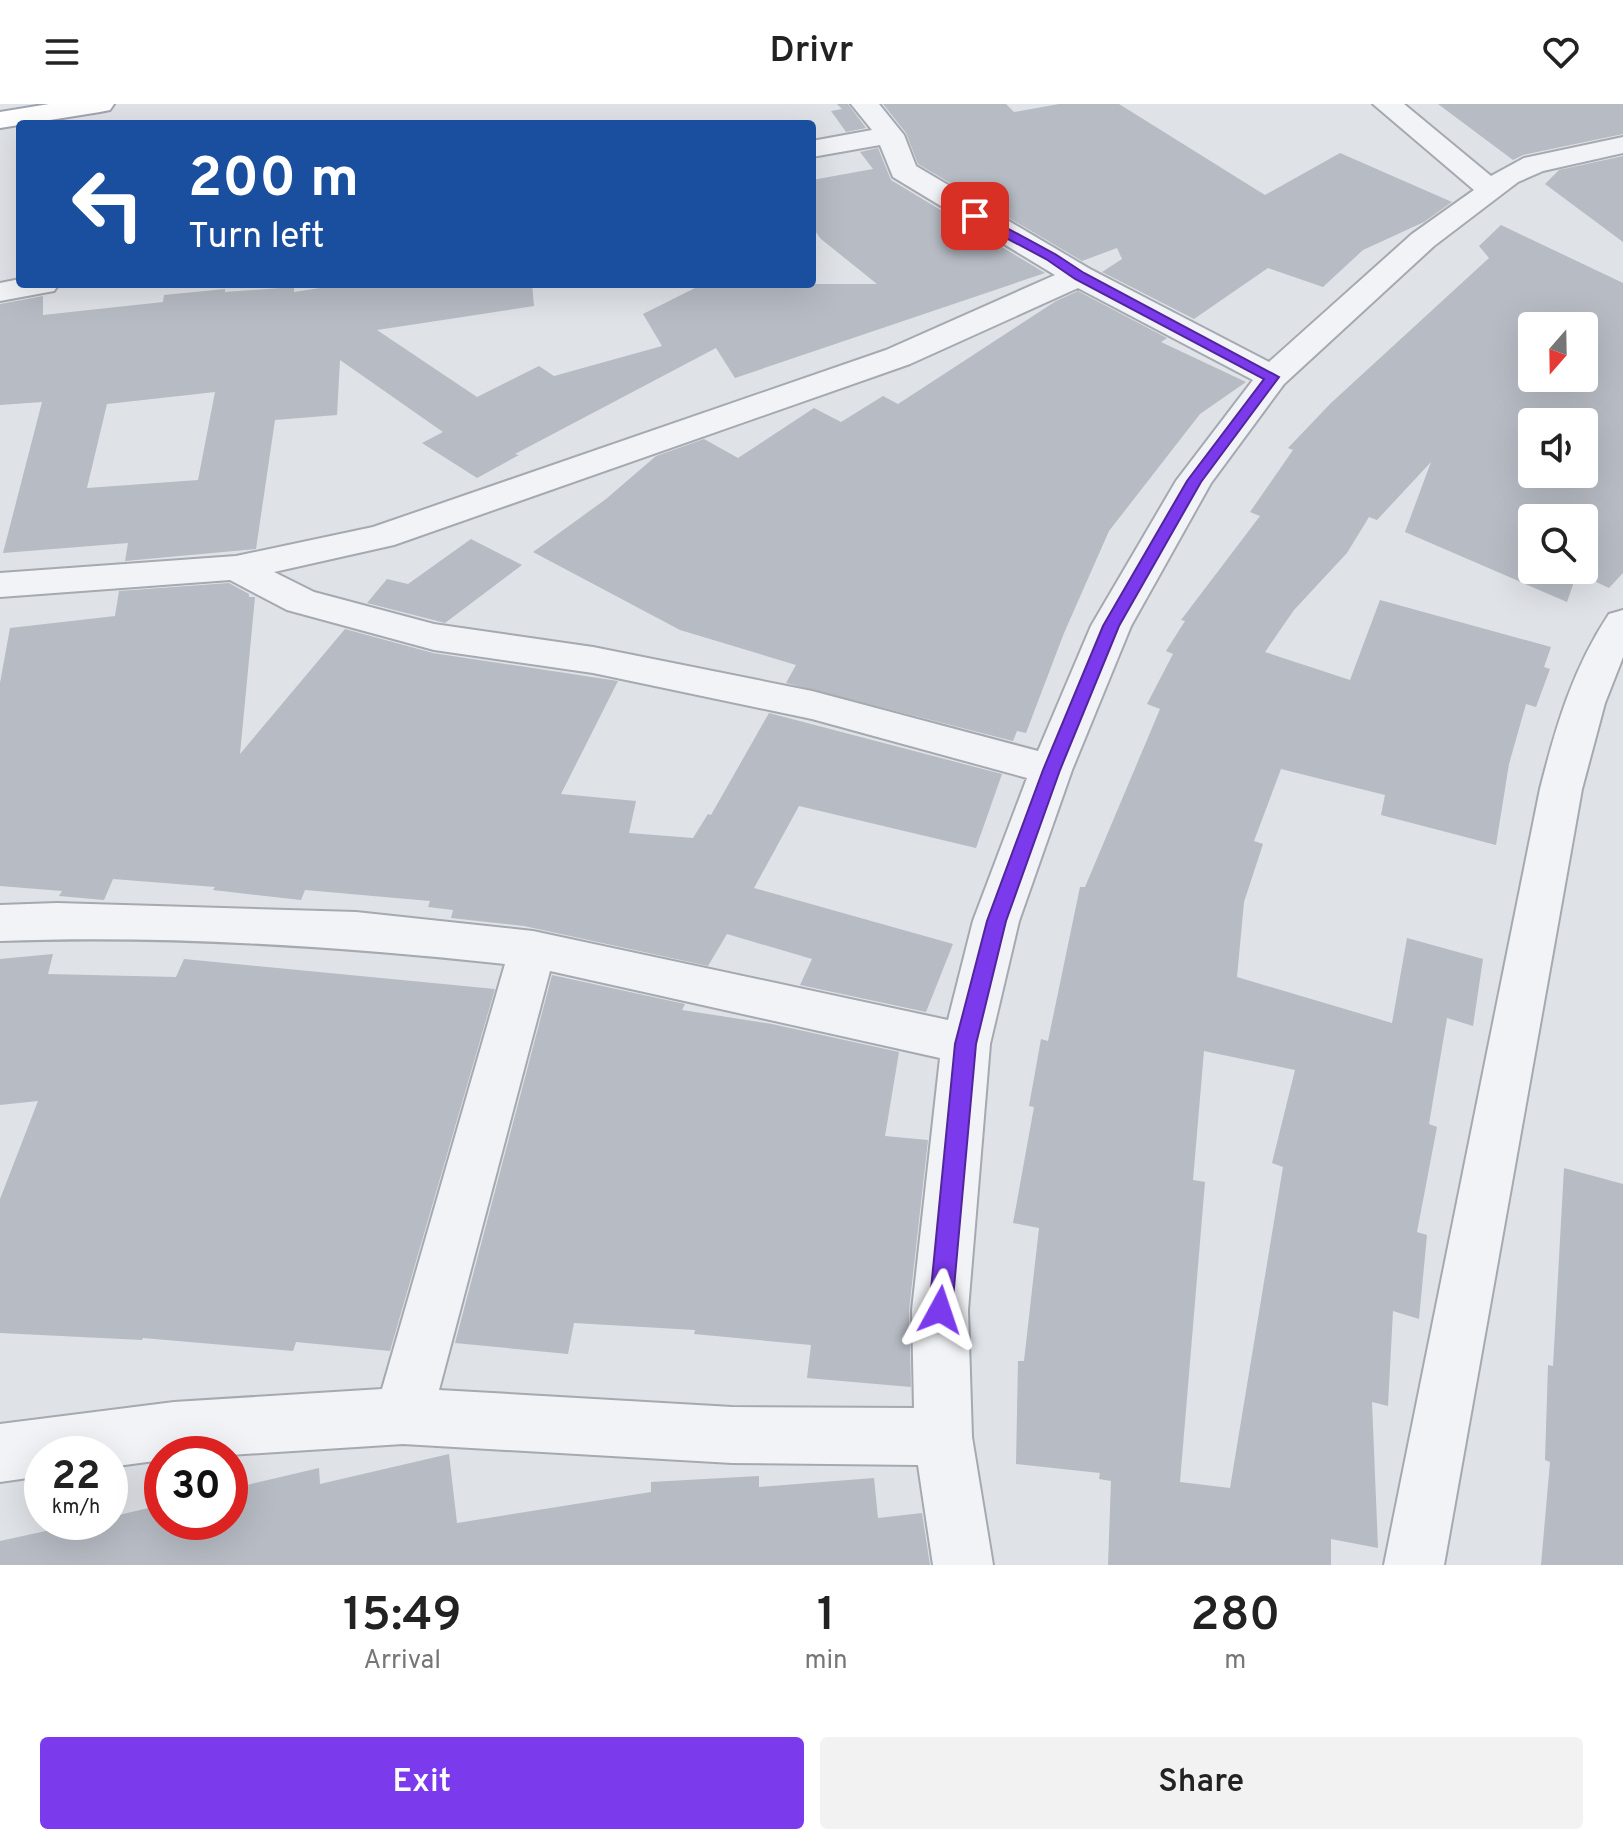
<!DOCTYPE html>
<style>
body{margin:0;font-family:Overpass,sans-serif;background:#f2f2f2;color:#222;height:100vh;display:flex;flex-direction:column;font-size:30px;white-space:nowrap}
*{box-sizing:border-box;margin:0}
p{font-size:26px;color:#767676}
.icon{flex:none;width:44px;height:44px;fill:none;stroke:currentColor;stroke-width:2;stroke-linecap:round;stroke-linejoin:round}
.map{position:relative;height:1461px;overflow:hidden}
.details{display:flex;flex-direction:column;background:#fff;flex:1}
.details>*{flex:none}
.hud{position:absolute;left:16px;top:16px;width:800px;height:168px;border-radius:8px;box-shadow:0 8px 32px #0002;background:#1a4fa0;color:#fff;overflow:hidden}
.needle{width:52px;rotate:200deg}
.tools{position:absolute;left:1518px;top:208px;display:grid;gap:16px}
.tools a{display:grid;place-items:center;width:80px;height:80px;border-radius:8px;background:#fff;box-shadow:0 8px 32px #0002;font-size:40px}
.speed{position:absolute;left:24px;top:1332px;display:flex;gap:16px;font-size:40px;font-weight:700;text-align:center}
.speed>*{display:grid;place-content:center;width:104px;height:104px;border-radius:50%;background:#fff;box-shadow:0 8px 32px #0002;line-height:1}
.speed small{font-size:20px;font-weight:400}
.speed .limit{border:12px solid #d22;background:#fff;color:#111}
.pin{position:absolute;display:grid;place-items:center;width:68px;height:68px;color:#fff;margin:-34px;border-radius:16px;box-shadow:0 4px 12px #0006}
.me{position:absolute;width:88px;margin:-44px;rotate:5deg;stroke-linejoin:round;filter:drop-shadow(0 0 6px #0008)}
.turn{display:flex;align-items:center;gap:28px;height:168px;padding:0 40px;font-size:36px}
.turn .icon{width:104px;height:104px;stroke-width:2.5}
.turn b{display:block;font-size:56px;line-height:68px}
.eta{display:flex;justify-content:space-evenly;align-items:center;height:136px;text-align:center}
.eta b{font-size:48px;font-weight:600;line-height:56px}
.primary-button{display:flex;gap:16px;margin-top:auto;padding:16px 40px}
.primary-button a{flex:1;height:92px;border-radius:8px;background:#7c3aed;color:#fff;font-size:32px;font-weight:600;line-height:92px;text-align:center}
.primary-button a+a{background:#f2f2f2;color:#222}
header{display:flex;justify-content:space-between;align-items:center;height:104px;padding:0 40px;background:#fff;font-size:36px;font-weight:600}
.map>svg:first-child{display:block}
.building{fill:#b7bbc3;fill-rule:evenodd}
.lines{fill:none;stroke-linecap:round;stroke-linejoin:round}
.minor-casing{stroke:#a5a9b0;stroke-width:4}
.major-casing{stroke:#a0a6b1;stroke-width:4}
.minor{fill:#f2f3f6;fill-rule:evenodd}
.major{fill:#fff;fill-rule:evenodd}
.route{fill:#7c3aed;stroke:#51269a;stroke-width:2}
</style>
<header><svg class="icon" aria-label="menu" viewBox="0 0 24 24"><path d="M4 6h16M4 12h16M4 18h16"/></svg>Drivr<svg class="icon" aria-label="heart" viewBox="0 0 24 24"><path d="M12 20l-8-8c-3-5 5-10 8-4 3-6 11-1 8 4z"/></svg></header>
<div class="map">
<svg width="1623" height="1461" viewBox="0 0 1623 1461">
<rect width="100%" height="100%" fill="#dfe2e7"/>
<!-- building -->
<g class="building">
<polygon points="837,0 848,0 866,24 846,28 831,7 842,5"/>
<polygon points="883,0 1006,0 1014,8 1059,0 1119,0 1265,91 1340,49 1452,98 1424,118 1363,146 1323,183 1268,164 1194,215 1102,168 1122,155 1117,144 1082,157 918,60 906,29"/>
<polygon points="1438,0 1623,0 1623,30 1523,51 1513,56"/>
<path d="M878,44l13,32 154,93 -310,105 -19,-30 -201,106 4,1 -42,23 -55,-35 21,-11 -103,-72 -3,55 -62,5 -19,129 -131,12 3,-18 -125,10 39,-151 -42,3v-101l43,-8v19l120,-13 1,-7 61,-6v3l69,-5v5l52,-8h186l2,22 -157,24 100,67 62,-31 15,10 108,-30 -19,-32 60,-30h174l-56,-45 -9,-12v-47l61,-11 -13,-17zM215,288l-17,88 -111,8 20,-84z"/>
<polygon points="1623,52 1623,138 1545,80 1559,66"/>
<path d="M1501,121l122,58v290l-14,15 -32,-15 -10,29 -162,-70 26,-70 -54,58 -8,-3 -22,36 -53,57 -29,42 85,28 30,-80 171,47 -7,20 6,2 -14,38 -10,-3 -17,60 -13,81 -115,-30 4,-20 -104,-26 -27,72 9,3 -19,58 -7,75 155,46 15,-85 76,21 -10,67 -26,-8 -18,106 8,3 -20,105 10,3 -8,84 -26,-8 -5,95 -16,-4 6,146 -47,-9v26h-223l3,-84 -12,-2 1,-6 -84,-9 2,-103h6l15,-133 -26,-5 21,-116 -5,-1 12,-67 7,2 32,-154h5l75,-178 -13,-5 26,-50 -7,-3 19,-30 -4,-1 79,-104 -10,-4 43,-62 -5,-2 43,-45 158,-145 -10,-12zM1532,222h52v52h-52zM1532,318h52v52h-52zM1532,414h52v52h-52zM1204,947l91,19 -23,93 11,4 -53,321 -50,-6 25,-300 -12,-2z"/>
<polygon points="1078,187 1167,234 1161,238 1246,278 1200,310 1109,427 1064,529 1026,629 1017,627 1013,637 786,579 796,561 680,526 533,448 606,395 656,352 704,335 738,354 814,304 841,318 883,292 898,300 1056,197"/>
<polygon points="471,435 522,461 445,519 367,499 387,475 408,480"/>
<polygon points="229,479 249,490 249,493 255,493 240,650 345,525 433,549 618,577 561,690 636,697 629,729 693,734 708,710 711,711 769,609 1002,670 976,744 799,702 754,784 953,840 926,908 800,881 812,855 727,830 708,862 524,822 451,814 453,806 428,803 430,797 305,786 301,796 213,786 215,783 113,775 104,796 59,792 62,787 0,782 0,579 10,524 115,512 119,487"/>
<polygon points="53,850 48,870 176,873 184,855 495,885 390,1247 296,1238 293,1247 143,1234 142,1236 0,1229 0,1095 38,997 0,1001 0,855"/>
<polygon points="552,871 685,900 682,906 772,920 899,948 885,1032 928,1036 909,1206 911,1283 807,1274 811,1241 694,1230 695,1226 574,1219 568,1250 455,1239"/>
<polygon points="1564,1064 1623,1080 1623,1461 1541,1461 1550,1358 1545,1356 1548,1261 1553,1262"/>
<polygon points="449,1350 457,1419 651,1388 651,1378 759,1372 759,1383 874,1374 878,1414 922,1409 930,1461 0,1461 0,1437 87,1418 110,1418 110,1413 162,1401 162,1418 230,1418 230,1385 319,1364 320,1380"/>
</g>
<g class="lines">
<defs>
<g id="minor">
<path d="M851,0h28l25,31 12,31 174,103 179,93 143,-128 62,-44 -101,-86h31l87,72 33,-18 99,-21v16l-80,18 -25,11 -84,64 -150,138 -73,99 -80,143 -59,144 -53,151 -29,123 -22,266 4,127 21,128h-60l-15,-100 -186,-2 -329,-19 -173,11 -68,-1v6l-52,7v-13h-68v22l-42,6v-58l174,-22 208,-13 123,-425c-167,-18 -337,-29 -505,-23v-36l57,-2 299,9 177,19 415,89 25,-99 54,-143 -215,-59 -219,-46 -159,-23 -147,-40 -57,-30 -230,17v-24l236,-17 137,-29 513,-177 169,-75 -162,-98 -13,-32 -68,12v-16l60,-11zM1078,184l175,92 -77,101 -85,145 -53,125 -226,-60 -219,-44 -159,-23 -120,-32 -40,-20 120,-27 516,-181zM550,867l390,87 -28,252 2,98 -182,-1 -293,-17z"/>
<polygon points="20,175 20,180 59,180 54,187 0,197 0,179"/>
<path d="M1623,506v47l-18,46 -23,86 -138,776h-60l156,-776c16,-63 33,-121 69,-175z"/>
</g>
<polygon id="major" points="49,0 114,0 110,6 100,8 0,24 0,8"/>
</defs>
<!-- minor casing -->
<use href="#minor" class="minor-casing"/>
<!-- major casing -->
<use href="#major" class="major-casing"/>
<!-- minor -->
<use href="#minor" class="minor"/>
<!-- major -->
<use href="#major" class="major"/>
</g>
<!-- route -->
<polygon class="route" points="970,109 979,109 1055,150 1084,169 1279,273 1201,378 1119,522 1060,666 1006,817 976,940 952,1206 948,1213 940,1216 932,1213 929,1206 955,940 987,817 1043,666 1103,522 1187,377 1264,275 1075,175 1046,155 970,115"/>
</svg>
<div class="tools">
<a><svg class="needle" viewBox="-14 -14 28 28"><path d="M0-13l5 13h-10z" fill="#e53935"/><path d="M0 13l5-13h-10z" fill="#767676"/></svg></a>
<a><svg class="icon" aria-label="sound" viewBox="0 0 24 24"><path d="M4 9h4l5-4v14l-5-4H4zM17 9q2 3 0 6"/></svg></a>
<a><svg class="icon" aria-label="search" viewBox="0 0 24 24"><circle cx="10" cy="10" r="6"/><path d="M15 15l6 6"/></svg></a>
</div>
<div class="speed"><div>22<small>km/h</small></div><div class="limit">30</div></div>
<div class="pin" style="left:975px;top:112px;background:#d93025"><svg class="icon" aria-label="arrive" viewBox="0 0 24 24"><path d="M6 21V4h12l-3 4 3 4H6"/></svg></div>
<svg class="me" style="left:940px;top:1206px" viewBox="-20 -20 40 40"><path d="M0-17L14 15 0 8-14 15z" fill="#7c3aed" stroke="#fff" stroke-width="4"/></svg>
<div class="hud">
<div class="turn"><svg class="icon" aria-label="left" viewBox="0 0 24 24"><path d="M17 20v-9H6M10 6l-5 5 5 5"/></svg><div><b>200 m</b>Turn left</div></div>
</div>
</div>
<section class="details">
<div class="eta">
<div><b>15:49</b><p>Arrival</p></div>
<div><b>1</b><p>min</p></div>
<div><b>280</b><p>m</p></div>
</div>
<div class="primary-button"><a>Exit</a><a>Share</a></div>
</section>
